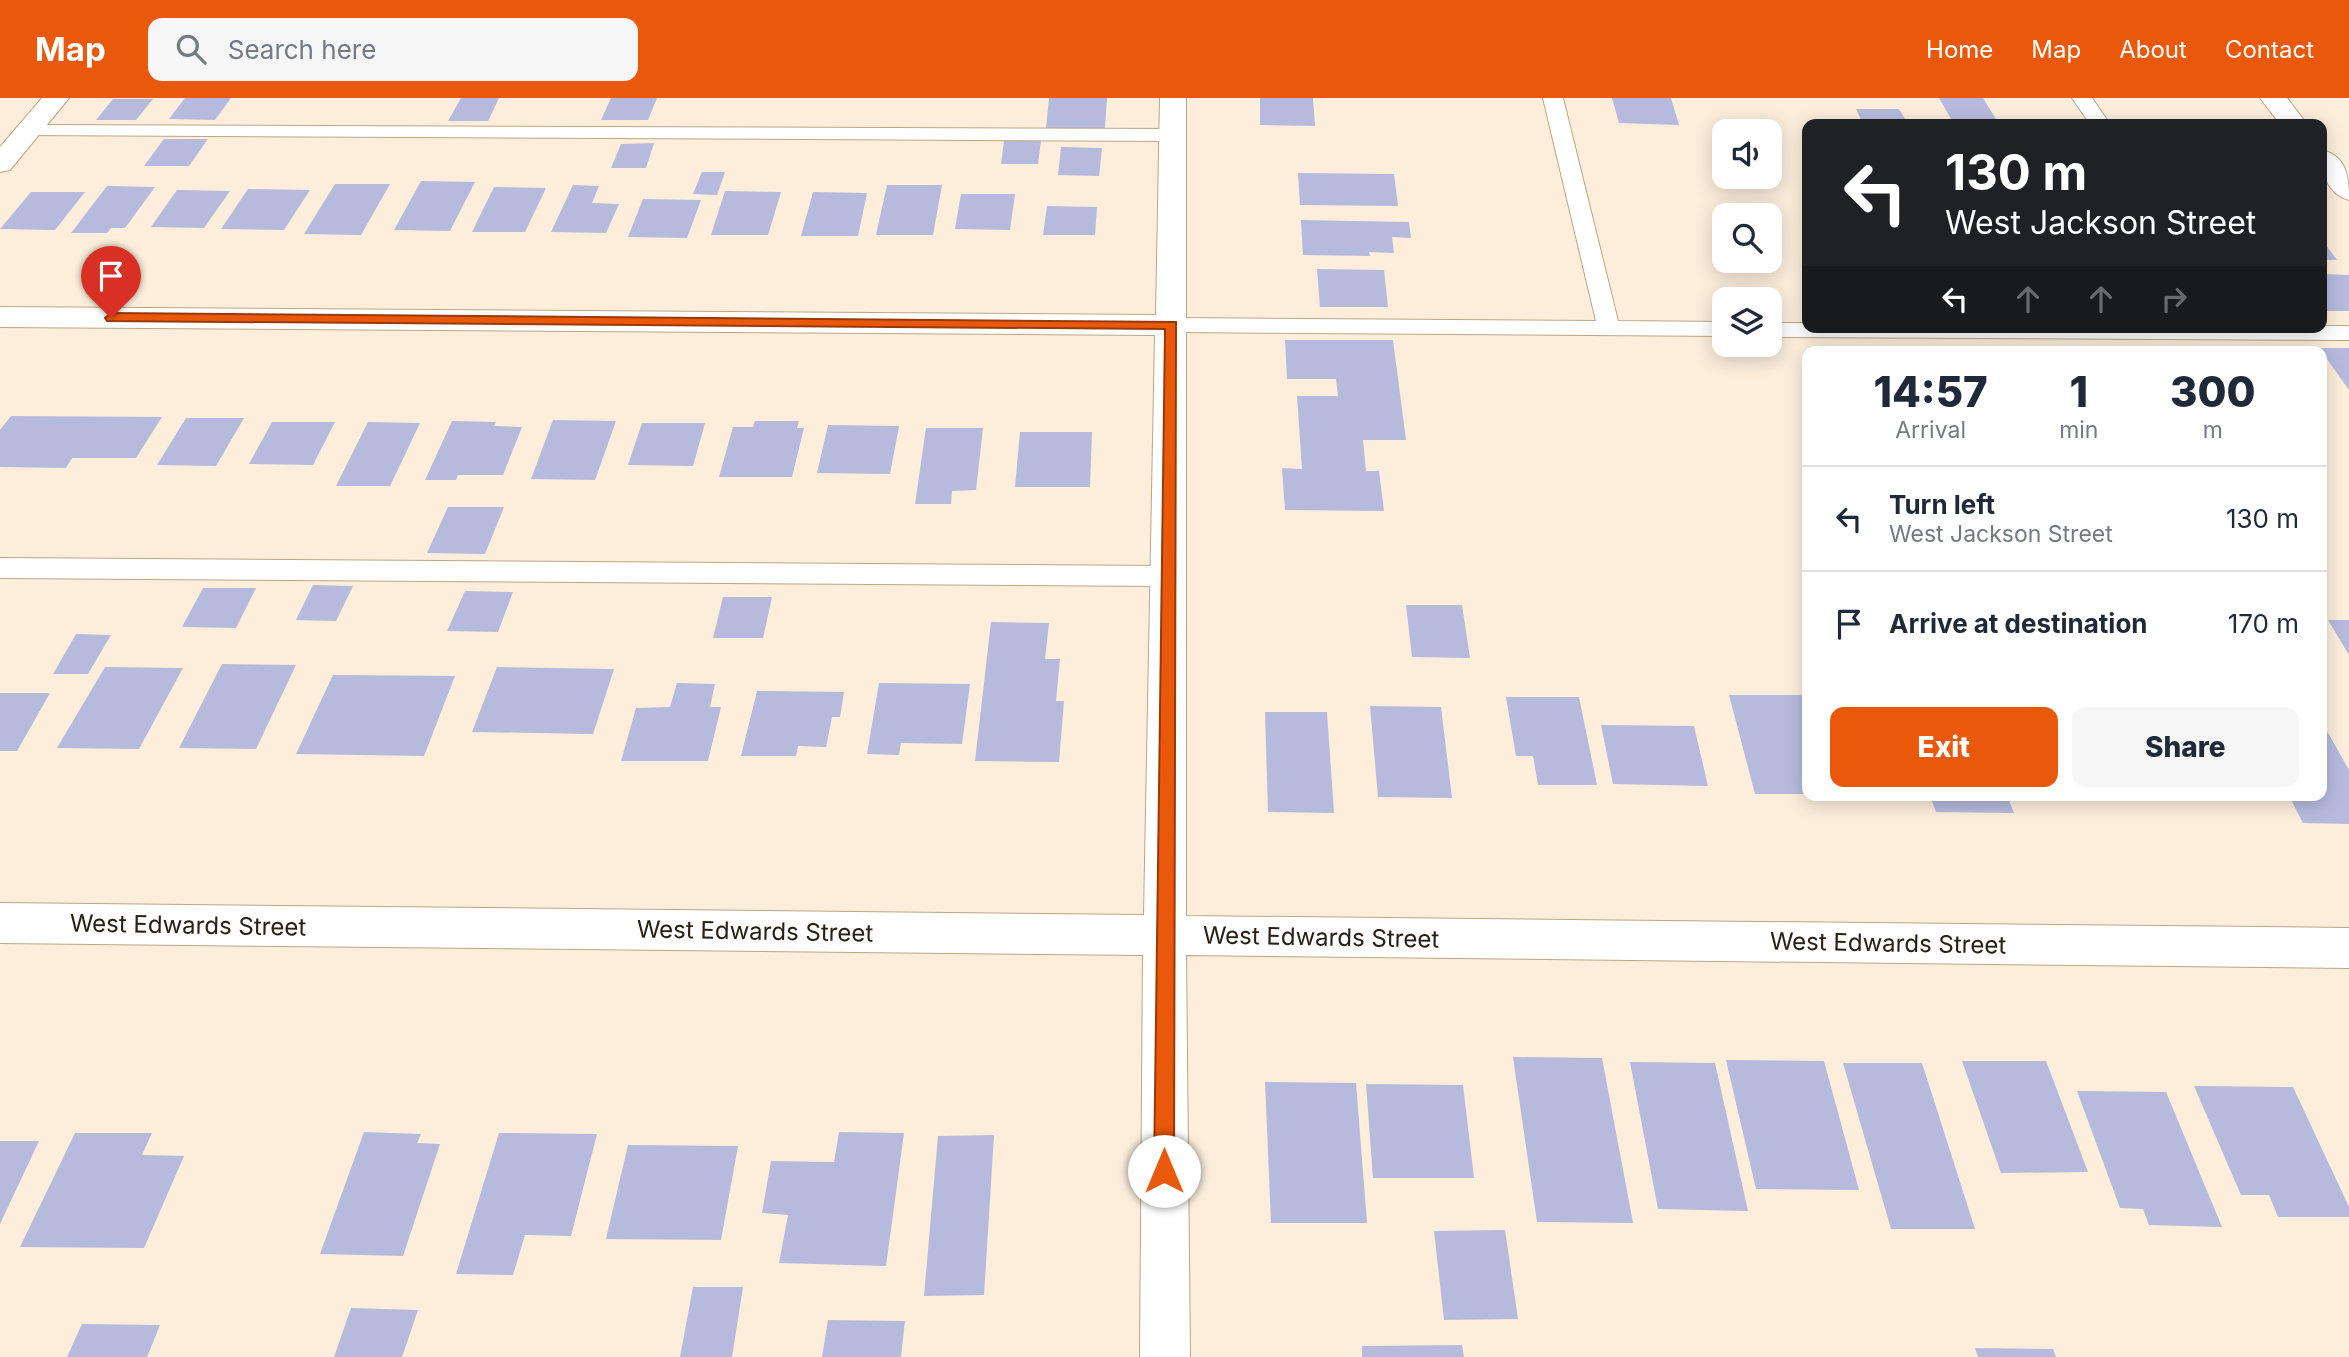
<!DOCTYPE html>
<style>
body{margin:0;font-family:Inter,sans-serif;background:#f6f6f7;color:#1f2937;height:100vh;display:flex;flex-direction:column;font-size:26px;white-space:nowrap}
*{box-sizing:border-box;margin:0}
p{font-size:23px;color:#747a83}
.icon{flex:none;width:38px;height:38px;fill:none;stroke:currentColor;stroke-width:2;stroke-linecap:round;stroke-linejoin:round}
.map{position:relative;flex:1;overflow:hidden}
.details{position:absolute;left:1802px;top:248px;width:525px;height:455px;display:flex;flex-direction:column;background:#fff;border-radius:14px;box-shadow:0 4px 18px #0003}
.details>*{flex:none}
.top-card{position:absolute;left:1802px;top:21px;width:525px;height:214px;border-radius:14px;box-shadow:0 4px 18px #0003;background:#202124;color:#fff;overflow:hidden}
.tools{position:absolute;left:1712px;top:21px;display:grid;gap:14px}
.tools a{display:grid;place-items:center;width:70px;height:70px;border-radius:14px;background:#fff;box-shadow:0 4px 18px #0003;font-size:35px}
.pin{position:absolute;display:grid;place-items:center;width:60px;height:60px;color:#fff;margin:-72px -30px;border-radius:50% 50% 50% 0;rotate:-45deg;box-shadow:0 0 7px #0007}
.pin .icon{rotate:45deg}
.me{position:absolute;width:77px;margin:-38px;rotate:0deg;stroke-linejoin:round;filter:drop-shadow(0 0 5px #0008)}
.turn{display:flex;align-items:center;gap:24px;height:147px;padding:0 28px;font-size:32px}
.turn .icon{width:91px;height:91px;stroke-width:2.5}
.turn b{display:block;font-size:49px;line-height:60px}
.lanes{display:flex;align-items:center;height:66px;padding:0 28px;background:#0003;justify-content:center;gap:35px;direction:ltr}
.lanes .off{opacity:.35}
.eta{display:flex;justify-content:space-evenly;align-items:center;height:119px;text-align:center}
.eta b{font-size:42px;font-weight:800;line-height:49px}
.primary-button{display:flex;gap:14px;margin-top:auto;padding:14px 28px}
.primary-button a{flex:1;height:80px;border-radius:14px;background:#ea580c;color:#fff;font-size:28px;font-weight:800;line-height:80px;text-align:center}
.primary-button a+a{background:#f6f6f7;color:#1f2937}
ul{padding:0;list-style:none}
li{display:flex;align-items:center;gap:21px;height:105px;padding:0 28px;border-top:2px solid #e0e1e3}
li div{flex:1}
li b{display:block;font-size:26px}
li em{font-style:normal}
header{display:flex;align-items:center;gap:42px;box-sizing:border-box;height:98px;padding:0 35px;background:#ea580c;color:#fff}
header strong{font-size:33px}
nav{display:flex;gap:38px;margin-inline-start:auto;font-size:24px}
.search{width:490px;height:63px;background:#f6f6f7;display:flex;align-items:center;gap:18px;box-sizing:border-box;padding:0 24px;border-radius:14px;color:#747a83;font-size:26px}
.map>svg:first-child{display:block}
.building{fill:#b6badd}
.lines{fill:none;stroke-linecap:round;stroke-linejoin:round}
.lane-casing{stroke:#bca687;stroke-width:2}
.street-casing{stroke:#bca687;stroke-width:2}
.lane{fill:#fff;fill-rule:evenodd}
.street{fill:#fff;fill-rule:evenodd}
.route{fill:#ea580c;stroke:#983908;stroke-width:2}
.labels{text-anchor:middle;dominant-baseline:central;stroke-width:6;stroke-linejoin:round;paint-order:stroke}
.street-label{font-size:24px;fill:#282014;stroke:#fefefe}
</style>
<header>
<strong>Map</strong>
<div class="search"><svg class="icon" aria-label="search" viewBox="0 0 24 24"><circle cx="10" cy="10" r="6"/><path d="M15 15l6 6"/></svg>Search here</div>
<nav><a>Home</a><a>Map</a><a>About</a><a>Contact</a></nav>
</header>
<div class="map">
<svg width="2349" height="1259" viewBox="0 0 2349 1259">
<rect width="100%" height="100%" fill="#fceedb"/>
<!-- building -->
<g class="building">
<polygon points="185,0 231,0 215,22 169,21"/>
<polygon points="461,0 499,0 488,23 448,23"/>
<polygon points="611,0 657,0 648,22 601,22"/>
<polygon points="1049,0 1107,0 1105,30 1046,30"/>
<polygon points="1260,0 1313,0 1315,28 1260,27"/>
<polygon points="1612,0 1671,0 1679,27 1619,25"/>
<polygon points="1939,0 1983,0 1999,26 1954,26"/>
<polygon points="113,1 153,1 136,22 96,22"/>
<polygon points="1856,11 1899,11 1908,26 1863,26"/>
<polygon points="164,41 208,41 189,68 144,68"/>
<polygon points="1004,43 1041,43 1038,66 1001,66"/>
<polygon points="654,45 646,70 611,70 621,46"/>
<polygon points="1061,49 1102,50 1099,78 1058,77"/>
<polygon points="702,74 725,74 717,97 693,96"/>
<polygon points="1298,75 1394,76 1398,108 1300,107"/>
<polygon points="421,83 475,84 450,133 394,132"/>
<polygon points="335,86 390,86 361,137 304,136"/>
<polygon points="573,87 599,88 592,105 619,106 606,135 551,134"/>
<polygon points="887,87 942,87 933,137 876,137"/>
<polygon points="107,88 155,89 125,130 111,130 107,135 71,135"/>
<polygon points="494,89 546,90 525,134 472,134"/>
<polygon points="248,91 310,92 284,132 221,131"/>
<polygon points="177,92 230,93 204,130 151,129"/>
<polygon points="725,93 781,94 768,137 711,137"/>
<polygon points="31,94 85,94 55,132 0,131"/>
<polygon points="813,94 867,95 858,138 801,138"/>
<polygon points="961,96 1015,96 1010,132 955,131"/>
<polygon points="643,101 701,102 687,140 628,139"/>
<polygon points="1047,108 1097,109 1095,137 1043,137"/>
<polygon points="1301,122 1409,124 1411,140 1392,139 1394,155 1369,154 1370,158 1303,157"/>
<polygon points="2322,142 2337,162 2322,162"/>
<polygon points="1317,171 1384,172 1388,209 1320,209"/>
<polygon points="2322,176 2349,177 2349,213 2322,213"/>
<polygon points="1285,242 1393,242 1406,342 1363,342 1366,373 1379,373 1384,413 1285,412 1282,370 1302,371 1297,298 1338,298 1336,281 1287,281"/>
<polygon points="2318,250 2349,250 2349,292 2322,254"/>
<polygon points="11,318 162,319 136,360 72,360 66,370 0,369 0,332"/>
<polygon points="186,320 244,320 216,368 157,367"/>
<polygon points="553,322 616,323 595,382 531,381"/>
<polygon points="452,323 496,324 494,328 522,329 503,377 458,377 456,382 425,382"/>
<polygon points="755,323 799,323 797,330 804,330 792,379 719,379 733,329 753,329"/>
<polygon points="272,324 335,324 313,367 249,366"/>
<polygon points="368,324 420,325 390,388 336,388"/>
<polygon points="642,325 705,325 693,368 628,367"/>
<polygon points="828,327 899,328 890,376 817,375"/>
<polygon points="926,330 983,330 976,392 952,393 951,406 915,406"/>
<polygon points="1020,334 1092,334 1090,389 1015,389"/>
<polygon points="448,409 504,409 485,456 427,455"/>
<polygon points="313,487 353,488 336,523 296,522"/>
<polygon points="203,490 256,490 236,530 182,529"/>
<polygon points="465,493 513,494 498,534 447,533"/>
<polygon points="723,499 772,499 763,540 713,540"/>
<polygon points="1406,507 1462,507 1470,560 1412,559"/>
<polygon points="2328,522 2349,522 2349,557"/>
<polygon points="991,524 1049,525 1045,561 1060,561 1056,603 1064,603 1059,664 975,663"/>
<polygon points="76,536 111,537 88,576 53,576"/>
<polygon points="222,566 296,567 256,651 179,650"/>
<polygon points="105,569 183,570 139,651 57,650"/>
<polygon points="497,569 614,571 593,636 472,634"/>
<polygon points="333,577 455,578 424,658 296,656"/>
<polygon points="677,585 715,586 710,609 721,609 708,663 621,663 636,610 670,609"/>
<polygon points="879,585 970,586 962,646 901,645 899,657 867,656"/>
<polygon points="757,593 844,594 840,619 832,619 826,649 798,648 796,658 741,658"/>
<polygon points="0,595 50,595 17,653 0,653"/>
<polygon points="1729,597 1808,597 1808,696 1755,696"/>
<polygon points="1506,599 1579,599 1597,687 1538,687 1533,658 1516,658"/>
<polygon points="1370,608 1441,609 1452,700 1378,699"/>
<polygon points="1265,614 1327,614 1334,715 1268,714"/>
<polygon points="2322,624 2349,672 2349,726 2303,725 2289,698 2322,698"/>
<polygon points="1601,627 1694,628 1708,688 1613,686"/>
<polygon points="1930,698 2007,698 2014,715 1936,714"/>
<polygon points="1513,959 1602,960 1633,1125 1537,1124"/>
<polygon points="1726,962 1824,963 1859,1092 1756,1091"/>
<polygon points="1962,963 2046,963 2088,1074 2001,1075"/>
<polygon points="1630,964 1715,965 1748,1113 1658,1111"/>
<polygon points="1843,965 1922,965 1975,1131 1891,1131"/>
<polygon points="1265,984 1356,985 1367,1125 1271,1125"/>
<polygon points="1366,986 1463,987 1474,1080 1373,1080"/>
<polygon points="2194,988 2293,989 2349,1109 2349,1119 2278,1119 2269,1097 2241,1097"/>
<polygon points="2077,993 2166,994 2222,1129 2149,1127 2143,1111 2120,1110"/>
<polygon points="364,1034 421,1036 417,1045 440,1046 403,1158 320,1156"/>
<polygon points="839,1034 904,1035 886,1168 779,1165 788,1117 762,1115 771,1063 834,1064"/>
<polygon points="75,1035 152,1035 142,1057 184,1058 144,1150 20,1149"/>
<polygon points="499,1035 597,1036 571,1138 525,1137 513,1177 456,1176"/>
<polygon points="994,1037 984,1197 924,1198 938,1038"/>
<polygon points="0,1043 39,1043 0,1126"/>
<polygon points="628,1047 738,1048 721,1142 606,1141"/>
<polygon points="1505,1132 1518,1221 1444,1222 1434,1133"/>
<polygon points="693,1189 743,1189 732,1259 680,1259"/>
<polygon points="351,1210 418,1212 402,1259 334,1259"/>
<polygon points="828,1222 905,1223 901,1259 822,1259"/>
<polygon points="82,1226 160,1227 147,1259 67,1259"/>
<polygon points="1462,1247 1464,1259 1362,1259 1362,1248"/>
<polygon points="1975,1250 2053,1251 2056,1259 1978,1259"/>
</g>
<g class="lines">
<defs>
<g id="lane">
<polygon points="1543,0 1563,0 1618,223 1724,224 1724,238 1172,234 1164,232 1161,227 1164,222 1172,220 1596,223"/>
<polygon points="2072,0 2092,0 2110,26 2090,26"/>
<polygon points="29,27 1174,31 1184,37 1174,43 22,37 19,33"/>
<polygon points="1769,225 1808,225 1808,229 2349,228 2349,242 1769,239"/>
<polygon points="0,460 1168,468 1177,471 1181,478 1177,485 1168,488 0,480"/>
</g>
<g id="street">
<polygon points="42,0 69,0 10,72 0,74 0,49"/>
<polygon points="1160,0 1186,0 1186,818 2349,830 2349,870 1186,857 1190,1259 1140,1259 1143,857 0,845 0,805 1144,817 1155,237 0,229 0,209 1156,217"/>
<polygon points="2260,0 2287,0 2307,26 2280,26"/>
<path d="M2322,52c25,6 27,28 27,50 -24,-7 -27,-29 -27,-50z"/>
</g>
</defs>
<!-- lane casing -->
<use href="#lane" class="lane-casing"/>
<!-- street casing -->
<use href="#street" class="street-casing"/>
<!-- lane -->
<use href="#lane" class="lane"/>
<!-- street -->
<use href="#street" class="street"/>
</g>
<!-- route -->
<polygon class="route" points="111,215 1176,224 1174,1073 1171,1080 1164,1083 1157,1080 1154,1073 1165,231 107,223 105,220"/>
<g class="labels">
<!-- street labels -->
<g class="street-label">
<text transform="translate(188 827) rotate(1)">West Edwards Street</text>
<text transform="translate(755 833) rotate(1)">West Edwards Street</text>
<text transform="translate(1321 839) rotate(1)">West Edwards Street</text>
<text transform="translate(1888 845) rotate(1)">West Edwards Street</text>
</g>
</g>
</svg>
<div class="tools">
<a><svg class="icon" aria-label="sound" viewBox="0 0 24 24"><path d="M4 9h4l5-4v14l-5-4H4zM17 9q2 3 0 6"/></svg></a>
<a><svg class="icon" aria-label="search" viewBox="0 0 24 24"><circle cx="10" cy="10" r="6"/><path d="M15 15l6 6"/></svg></a>
<a><svg class="icon" aria-label="layers" viewBox="0 0 24 24"><path d="M12 4l9 5-9 5-9-5zM3 14l9 5 9-5"/></svg></a>
</div>
<div class="pin" style="left:111px;top:220px;background:#d93025"><svg class="icon" aria-label="arrive" viewBox="0 0 24 24"><path d="M6 21V4h12l-3 4 3 4H6"/></svg></div>
<svg class="me" style="left:1164px;top:1073px" viewBox="-20 -20 40 40"><circle r="19" fill="#fff"/><path d="M0-13L10 11 0 6-10 11z" fill="#ea580c"/></svg>
<div class="top-card">
<div class="turn"><svg class="icon" aria-label="left" viewBox="0 0 24 24"><path d="M17 20v-9H6M10 6l-5 5 5 5"/></svg><div><b>130 m</b>West Jackson Street</div></div>
<div class="lanes"><svg class="icon" aria-label="left" viewBox="0 0 24 24"><path d="M17 20v-9H6M10 6l-5 5 5 5"/></svg><svg class="icon off" aria-label="ahead" viewBox="0 0 24 24"><path d="M12 20V5M6 11l6-6 6 6"/></svg><svg class="icon off" aria-label="ahead" viewBox="0 0 24 24"><path d="M12 20V5M6 11l6-6 6 6"/></svg><svg class="icon off" aria-label="right" viewBox="0 0 24 24"><path d="M7 20v-9h11M14 6l5 5-5 5"/></svg></div>
</div>
<section class="details">
<div class="eta">
<div><b>14:57</b><p>Arrival</p></div>
<div><b>1</b><p>min</p></div>
<div><b>300</b><p>m</p></div>
</div>
<ul>
<li><svg class="icon" aria-label="left" viewBox="0 0 24 24"><path d="M17 20v-9H6M10 6l-5 5 5 5"/></svg><div><b>Turn left</b><p>West Jackson Street</p></div><em>130 m</em></li>
<li><svg class="icon" aria-label="arrive" viewBox="0 0 24 24"><path d="M6 21V4h12l-3 4 3 4H6"/></svg><div><b>Arrive at destination</b></div><em>170 m</em></li>
</ul>
<div class="primary-button"><a>Exit</a><a>Share</a></div>
</section>
</div>
